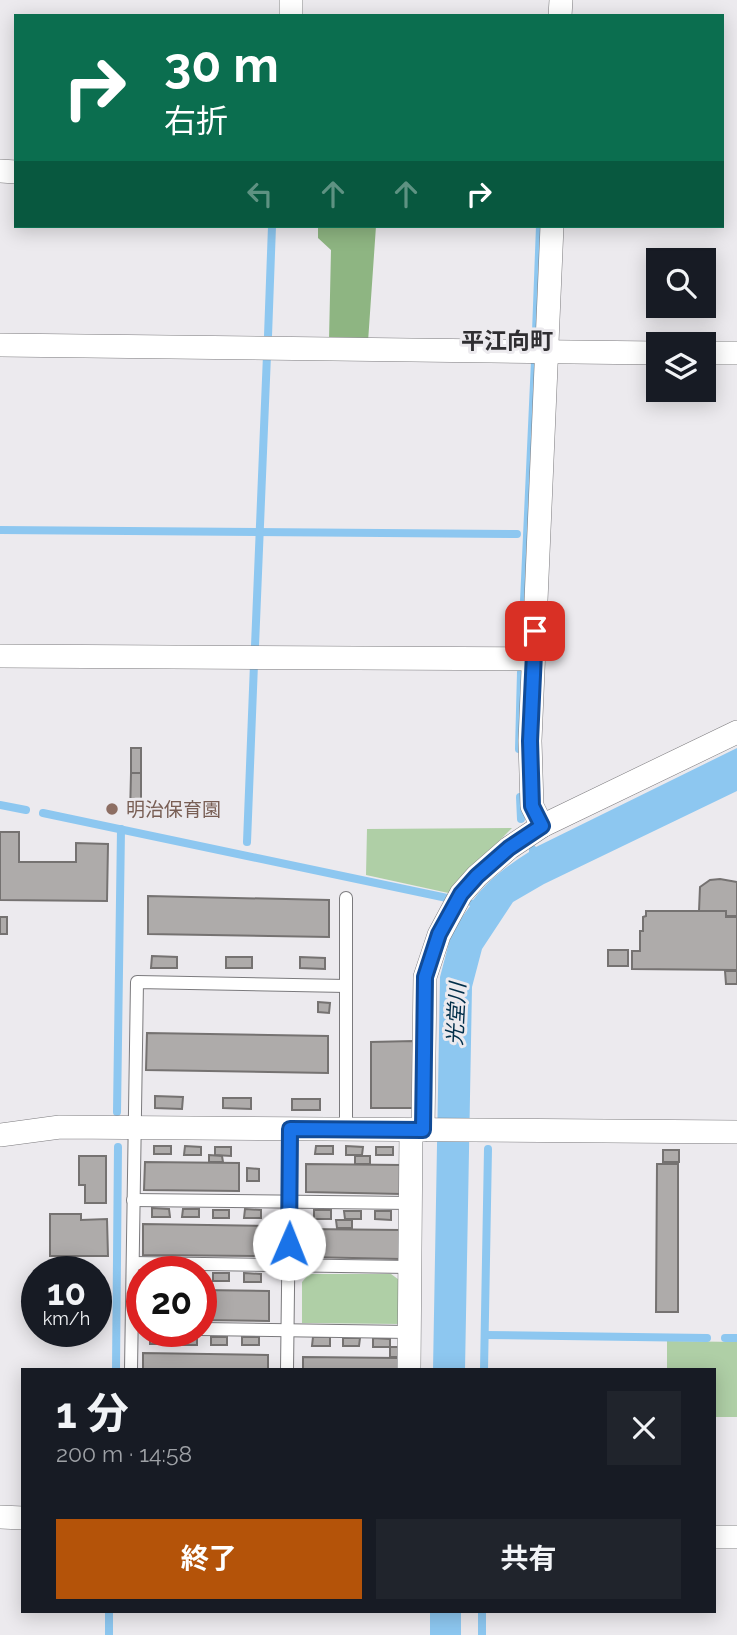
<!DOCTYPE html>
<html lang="ja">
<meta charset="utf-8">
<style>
body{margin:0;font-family:Raleway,"Noto Sans JP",sans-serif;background:#20242c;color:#f1f3f6;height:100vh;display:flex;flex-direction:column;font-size:26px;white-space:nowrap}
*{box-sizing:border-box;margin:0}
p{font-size:23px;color:#9ea1a6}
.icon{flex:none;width:38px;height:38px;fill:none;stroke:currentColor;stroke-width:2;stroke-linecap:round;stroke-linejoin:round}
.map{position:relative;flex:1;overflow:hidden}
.drawer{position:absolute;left:21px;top:1368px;width:695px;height:245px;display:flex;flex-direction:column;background:#171b24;border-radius:0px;box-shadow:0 4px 18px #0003}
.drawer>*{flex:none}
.banner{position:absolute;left:14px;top:14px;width:710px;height:214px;border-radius:0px;box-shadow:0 4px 18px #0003;background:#0b6e4f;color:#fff;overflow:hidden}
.buttons{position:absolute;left:646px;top:248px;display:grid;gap:14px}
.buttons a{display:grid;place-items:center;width:70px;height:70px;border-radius:0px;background:#171b24;box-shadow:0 4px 18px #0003;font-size:35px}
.speed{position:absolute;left:21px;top:1256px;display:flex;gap:14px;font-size:35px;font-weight:700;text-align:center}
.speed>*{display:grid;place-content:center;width:91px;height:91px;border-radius:50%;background:#171b24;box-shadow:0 4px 18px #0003;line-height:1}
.speed small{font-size:18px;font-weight:400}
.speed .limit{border:10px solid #d22;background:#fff;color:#111}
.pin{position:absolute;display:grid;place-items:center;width:60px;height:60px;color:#fff;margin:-30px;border-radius:14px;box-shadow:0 4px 10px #0006}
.me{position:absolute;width:77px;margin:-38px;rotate:1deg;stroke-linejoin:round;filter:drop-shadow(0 0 5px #0008)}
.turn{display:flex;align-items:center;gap:24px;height:147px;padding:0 35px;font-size:32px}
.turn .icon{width:91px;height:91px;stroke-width:2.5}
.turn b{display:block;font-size:49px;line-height:60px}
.lanes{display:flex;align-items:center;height:66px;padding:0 35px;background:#0003;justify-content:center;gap:35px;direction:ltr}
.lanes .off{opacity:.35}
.round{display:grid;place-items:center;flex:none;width:74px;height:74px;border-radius:0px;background:#20242c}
.overview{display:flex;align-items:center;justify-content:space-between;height:119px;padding:0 35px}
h1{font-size:42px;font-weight:700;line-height:52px}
.cta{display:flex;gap:14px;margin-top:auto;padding:14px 35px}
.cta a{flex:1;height:80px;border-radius:0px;background:#b45309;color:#fff;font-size:28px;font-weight:700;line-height:80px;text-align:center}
.cta a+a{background:#20242c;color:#f1f3f6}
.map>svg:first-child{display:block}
.green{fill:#afcfa6}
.forest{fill:#8eb582}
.water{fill:#8dc7f0}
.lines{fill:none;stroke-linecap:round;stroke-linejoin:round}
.stream{stroke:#8dc7f0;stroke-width:8}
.building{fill:#aeabaa;stroke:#757271;stroke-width:2}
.lane-casing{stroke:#7b7a7d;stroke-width:14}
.street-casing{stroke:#7b7a7d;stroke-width:24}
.lane{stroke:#fff;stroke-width:12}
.street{stroke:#fff;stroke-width:23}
.route-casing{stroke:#114b97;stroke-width:18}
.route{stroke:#1a73e8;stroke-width:12}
.education-dot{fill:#8d6e63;stroke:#eceaee;stroke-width:2.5}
.labels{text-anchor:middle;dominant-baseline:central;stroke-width:6;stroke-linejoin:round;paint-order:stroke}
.education-label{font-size:19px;fill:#785e54;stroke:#eceaee;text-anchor:start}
.water-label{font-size:21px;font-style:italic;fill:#002e49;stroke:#eceaee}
.quarter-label{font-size:23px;font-weight:bold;fill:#2f2e31;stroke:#eceaee}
</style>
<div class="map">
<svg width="737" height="1635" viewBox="0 0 737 1635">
<rect width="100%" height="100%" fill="#eceaee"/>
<!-- green -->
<g class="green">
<polygon points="512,828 483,857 453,894 366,875 367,829"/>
<polygon points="309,1274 391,1274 402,1282 400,1324 302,1323 302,1282"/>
<polygon points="667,1341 737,1342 737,1417 714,1417 714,1370 667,1370"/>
</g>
<!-- forest -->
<polygon class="forest" points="318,226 376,226 368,342 329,341 331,250 318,238"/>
<!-- water -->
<g class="water">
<path d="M737,748v43l-193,93 -31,18 -31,47 -10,38 -7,383h-32l7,-393 12,-46 18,-25 -3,-2 3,-4h3c16,-21 34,-34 56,-48v-4l4,-4 3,3z"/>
<rect x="430" y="1612" width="31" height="23"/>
</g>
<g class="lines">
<!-- stream -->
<g class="stream">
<polyline points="536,332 540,226"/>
<polyline points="268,336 272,226"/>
<polyline points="0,530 517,534"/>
<polyline points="522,645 535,361"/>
<polyline points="255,646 267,355"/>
<polyline points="519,749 521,672"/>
<polyline points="520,797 521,819"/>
<polyline points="0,805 26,810"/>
<polyline points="43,813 447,898"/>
<polyline points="247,842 254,664"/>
<polyline points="117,1112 121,829"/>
<polyline points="485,1335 707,1338"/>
<polyline points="725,1338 737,1338"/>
<polyline points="116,1370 118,1147"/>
<polyline points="484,1370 488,1149"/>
<polyline points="109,1635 109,1612"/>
<polyline points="482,1635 482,1612"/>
</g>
</g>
<!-- building -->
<g class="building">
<rect x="131" y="748" width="10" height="25"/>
<polygon points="131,773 141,773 141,817 130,816"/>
<polygon points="0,832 19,832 19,862 76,862 76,843 108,844 107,901 0,900"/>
<polygon points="720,879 737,882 737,916 726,916 726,911 699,911 700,887 710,880"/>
<polygon points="148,896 329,900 329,937 148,934"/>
<polygon points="646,911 726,911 726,917 737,917 737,970 632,969 632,951 640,951 640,931 643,931 643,917 646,916"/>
<rect x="0" y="917" width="7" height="17"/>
<rect x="608" y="950" width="20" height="16"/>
<polygon points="152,956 177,957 177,968 151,968"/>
<rect x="226" y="957" width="26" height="11"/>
<polygon points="300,957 325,958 325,969 300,968"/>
<polygon points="725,971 737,971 737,984 726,984"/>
<polygon points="318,1002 330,1003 329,1013 318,1012"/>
<polygon points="147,1033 328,1036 328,1073 146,1070"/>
<polygon points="413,1041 413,1108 371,1108 371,1042"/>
<polygon points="155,1096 183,1097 182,1109 155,1108"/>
<polygon points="223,1098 251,1098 251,1109 223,1108"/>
<rect x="292" y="1099" width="28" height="11"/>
<rect x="154" y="1146" width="17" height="8"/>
<polygon points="185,1146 201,1147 201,1155 184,1155"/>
<polygon points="316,1146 333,1146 333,1154 315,1154"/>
<polygon points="346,1146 363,1147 362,1155 346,1155"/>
<polygon points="215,1147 231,1147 231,1156 215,1155"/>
<rect x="376" y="1147" width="17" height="8"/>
<rect x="663" y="1150" width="16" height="12"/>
<polygon points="209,1155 222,1156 223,1162 209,1162"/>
<polygon points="79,1156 106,1156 106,1203 85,1203 85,1185 79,1185"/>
<rect x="355" y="1156" width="15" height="8"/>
<polygon points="145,1162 239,1163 239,1191 144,1190"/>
<polygon points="306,1164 401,1165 401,1194 306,1192"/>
<polygon points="657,1164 678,1164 678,1312 656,1312"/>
<polygon points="247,1168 259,1169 259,1181 247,1181"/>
<polygon points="152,1208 169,1209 170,1217 152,1217"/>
<polygon points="183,1209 199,1209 199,1217 182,1217"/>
<polygon points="245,1209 261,1210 261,1218 244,1218"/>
<rect x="213" y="1210" width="16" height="8"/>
<rect x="314" y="1210" width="17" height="9"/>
<polygon points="344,1211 361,1211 361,1219 345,1219"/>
<polygon points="375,1211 391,1211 391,1220 375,1219"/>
<polygon points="50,1214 81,1214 81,1220 107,1219 108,1256 50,1256"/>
<polygon points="336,1220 352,1220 352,1228 337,1228"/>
<polygon points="143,1224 271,1226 270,1256 143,1255"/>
<polygon points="306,1229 400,1230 400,1259 305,1257"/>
<rect x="213" y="1273" width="16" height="8"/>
<polygon points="244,1273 261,1274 261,1282 244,1282"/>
<polygon points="201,1290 269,1291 269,1321 201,1320"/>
<polygon points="150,1336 168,1336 167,1344 150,1344"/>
<polygon points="180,1336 197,1337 197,1345 181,1345"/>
<rect x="211" y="1337" width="16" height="8"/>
<rect x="242" y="1337" width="17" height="8"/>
<polygon points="313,1337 330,1337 330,1346 312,1346"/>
<polygon points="343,1338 360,1338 359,1346 343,1346"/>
<polygon points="373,1338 390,1339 390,1347 373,1347"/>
<polygon points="390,1347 399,1347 398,1357 390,1357"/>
<polygon points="143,1353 268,1355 268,1370 143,1370"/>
<polygon points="303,1357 398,1358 398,1370 303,1370"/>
</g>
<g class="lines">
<defs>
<g id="lane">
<polyline points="346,1130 346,898"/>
<polyline points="133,1200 411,1203"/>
<polyline points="133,1263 410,1267"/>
<polyline points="201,1329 409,1332"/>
<polyline points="131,1370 137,982 346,986"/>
<polyline points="287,1370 290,1129"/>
</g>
<g id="street">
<polyline points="291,16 291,0"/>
<polyline points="560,16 561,0"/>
<polyline points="0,171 16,172"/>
<polyline points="0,345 658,353"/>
<polyline points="704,353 737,353"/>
<polyline points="0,656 533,659"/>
<polyline points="542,826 532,806 530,741 552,226"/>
<polyline points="423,1130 425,977 439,935 461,894 477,876 509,848 542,826 737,732"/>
<polyline points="0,1135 60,1127 737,1132"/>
<polyline points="409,1370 411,1130"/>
<polyline points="0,1517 23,1518"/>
<polyline points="714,1537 737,1537"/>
</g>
</defs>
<!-- lane casing -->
<use href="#lane" class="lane-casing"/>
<!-- street casing -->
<use href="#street" class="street-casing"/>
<!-- lane -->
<use href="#lane" class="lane"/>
<!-- street -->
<use href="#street" class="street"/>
</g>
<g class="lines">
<defs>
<polyline id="route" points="289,1244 290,1129 423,1130 425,977 439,934 461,894 477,876 509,848 542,826 532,806 530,741 535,631"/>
</defs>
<!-- route casing -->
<use href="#route" class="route-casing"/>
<!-- route -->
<use href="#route" class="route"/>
</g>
<!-- markers -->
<circle class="education-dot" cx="112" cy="809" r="7"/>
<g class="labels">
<!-- education labels -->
<g class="education-label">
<text x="126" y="809">明治保育園</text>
</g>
<!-- water labels -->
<g class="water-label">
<text transform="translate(456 1014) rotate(-87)">光堂川</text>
</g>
<!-- quarter labels -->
<g class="quarter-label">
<text x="507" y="340">平江向町</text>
</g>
</g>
</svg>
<div class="buttons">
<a><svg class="icon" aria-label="search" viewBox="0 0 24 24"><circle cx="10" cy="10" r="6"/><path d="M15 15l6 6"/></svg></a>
<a><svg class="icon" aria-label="layers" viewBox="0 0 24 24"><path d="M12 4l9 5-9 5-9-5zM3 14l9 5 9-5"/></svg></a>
</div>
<div class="speed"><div>10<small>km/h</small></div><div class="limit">20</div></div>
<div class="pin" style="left:535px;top:631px;background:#d93025"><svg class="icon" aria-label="arrive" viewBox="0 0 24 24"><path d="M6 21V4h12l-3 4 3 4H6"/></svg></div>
<svg class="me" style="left:289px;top:1244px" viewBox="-20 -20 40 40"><circle r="19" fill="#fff"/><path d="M0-13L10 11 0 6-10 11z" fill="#1a73e8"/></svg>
<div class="banner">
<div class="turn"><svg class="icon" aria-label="right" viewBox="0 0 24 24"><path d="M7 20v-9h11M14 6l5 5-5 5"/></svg><div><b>30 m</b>右折</div></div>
<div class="lanes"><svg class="icon off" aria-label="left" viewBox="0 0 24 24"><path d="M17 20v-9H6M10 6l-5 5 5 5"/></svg><svg class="icon off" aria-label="ahead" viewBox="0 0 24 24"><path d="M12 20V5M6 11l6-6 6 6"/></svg><svg class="icon off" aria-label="ahead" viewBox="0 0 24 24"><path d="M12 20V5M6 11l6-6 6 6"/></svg><svg class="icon" aria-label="right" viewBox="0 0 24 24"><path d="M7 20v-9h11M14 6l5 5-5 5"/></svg></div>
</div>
<section class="drawer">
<div class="overview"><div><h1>1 分</h1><p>200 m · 14:58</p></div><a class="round"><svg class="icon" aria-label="close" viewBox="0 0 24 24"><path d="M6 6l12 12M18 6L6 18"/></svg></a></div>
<div class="cta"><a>終了</a><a>共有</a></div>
</section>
</div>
